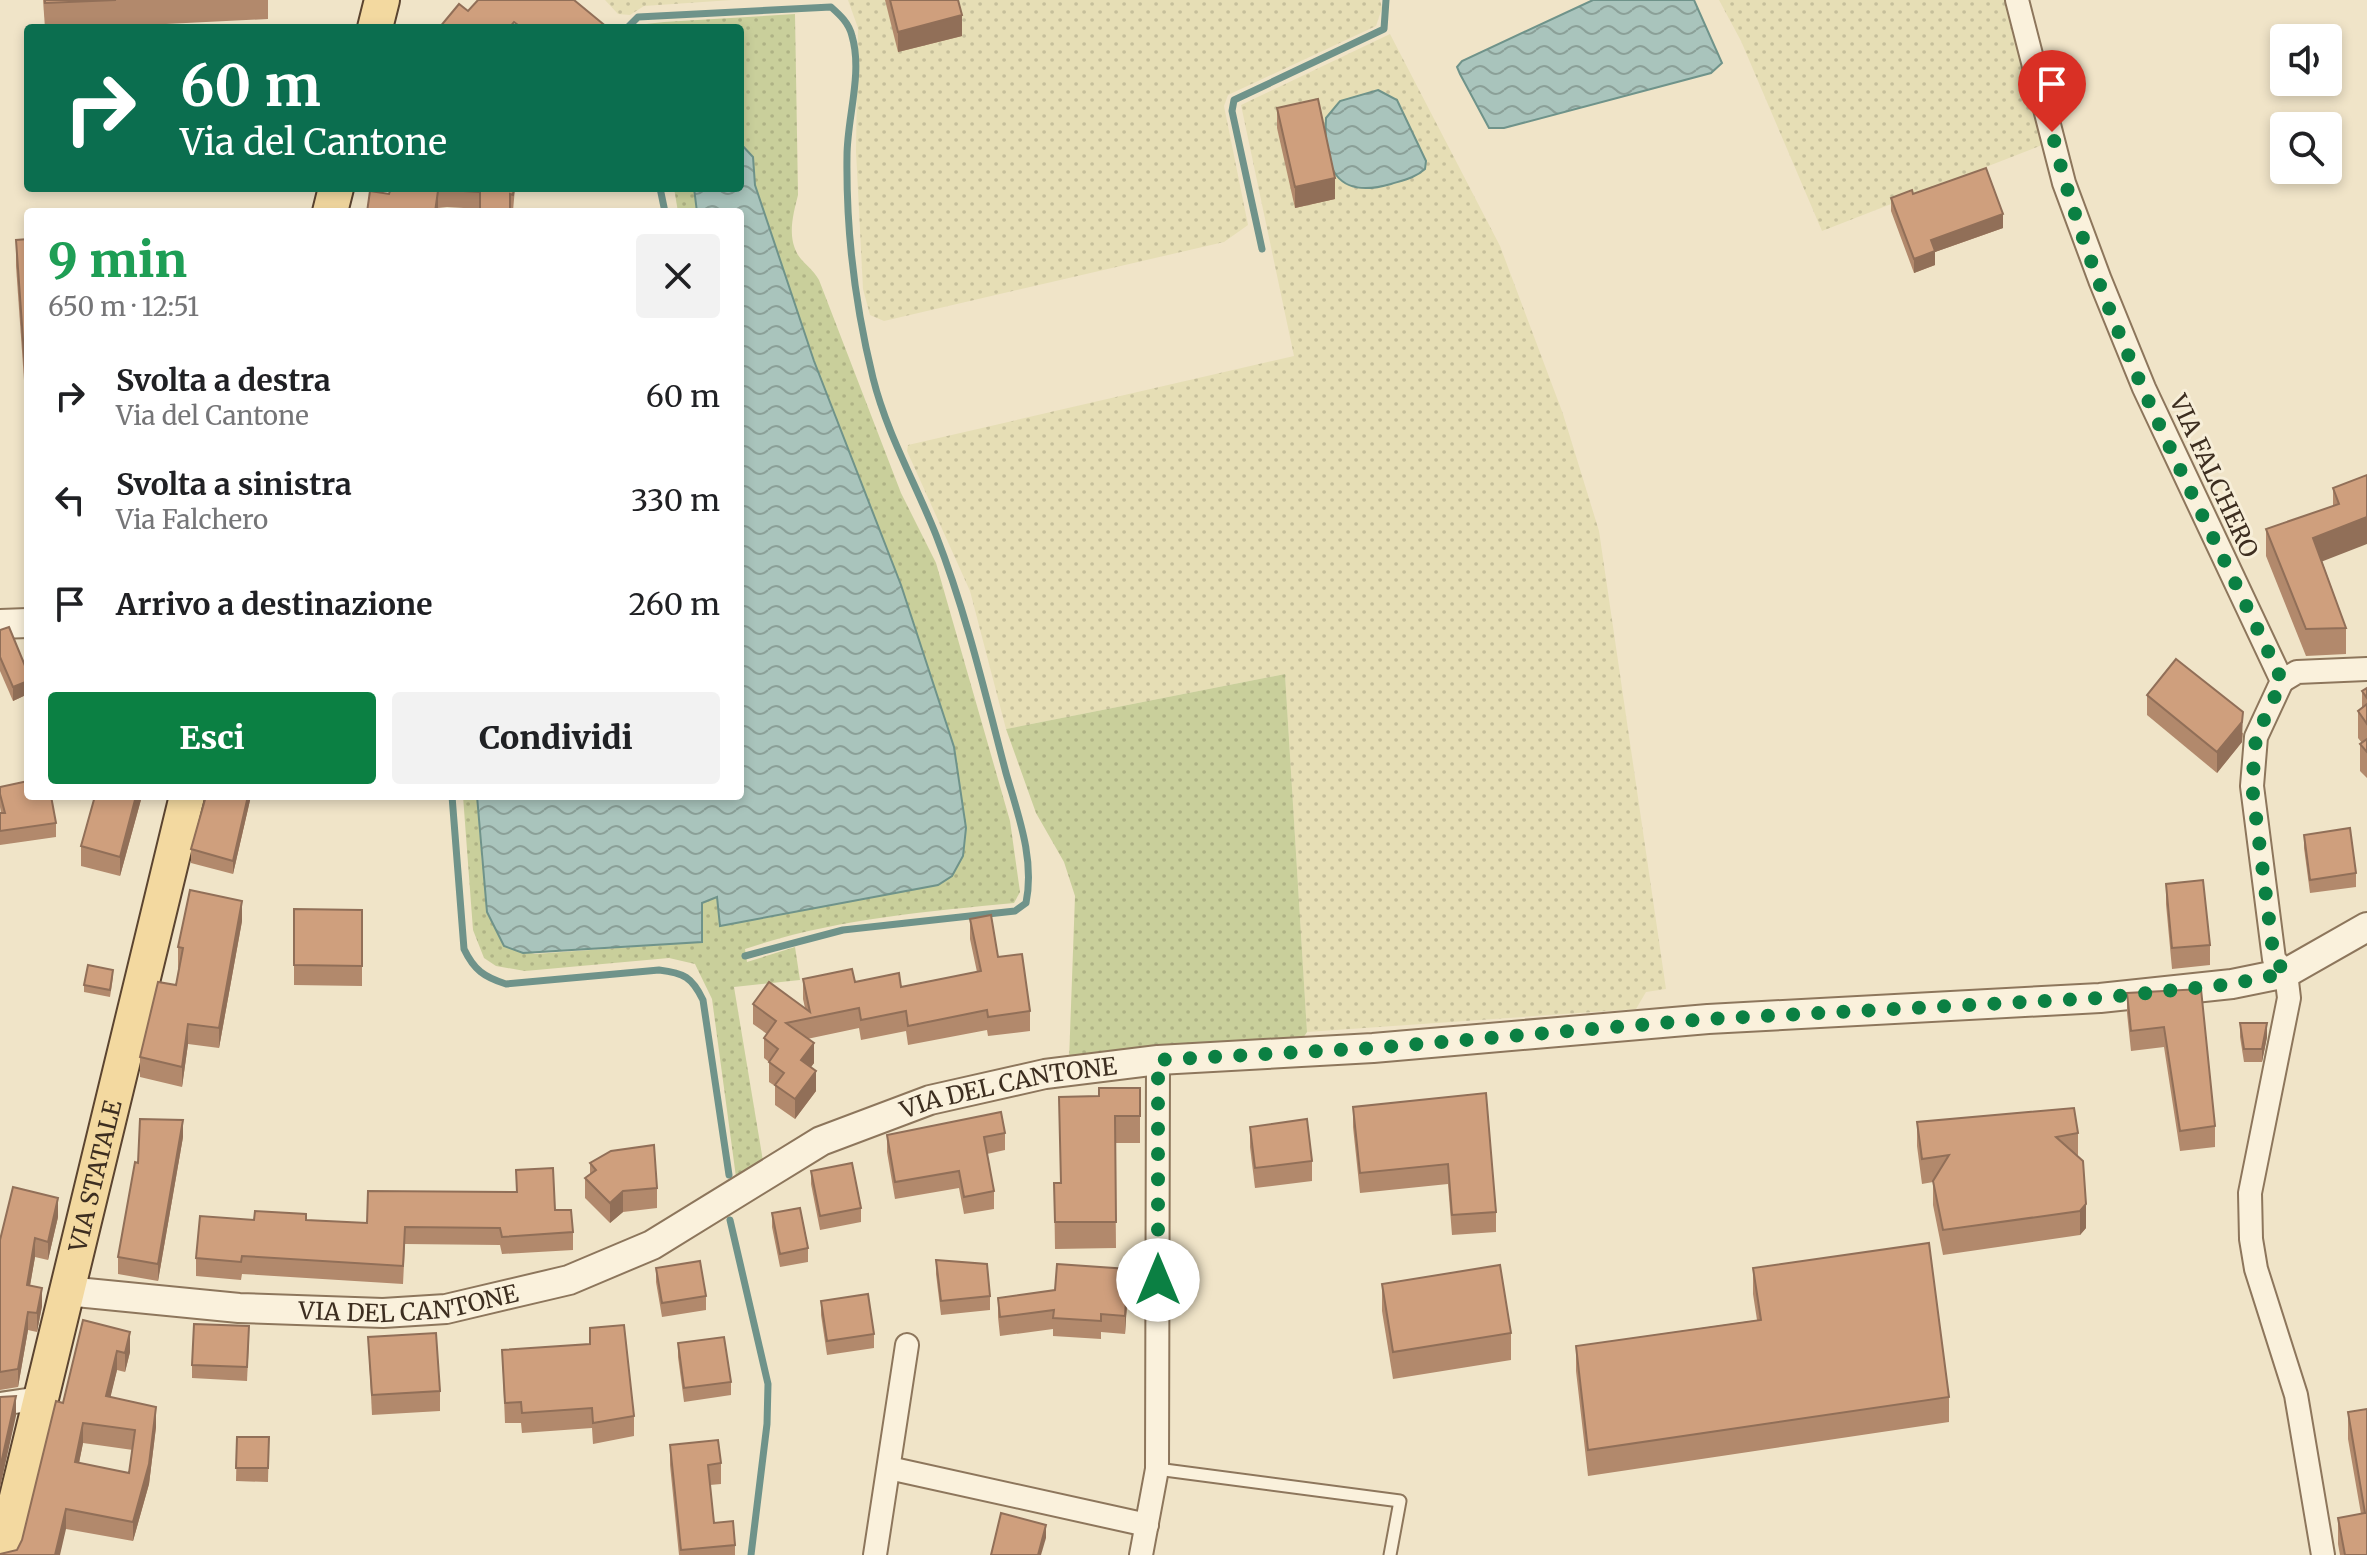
<!DOCTYPE html>
<html lang="it">
<meta charset="utf-8">
<style>
body{margin:0;font-family:Merriweather,serif;background:#f2f2f2;color:#202124;height:100vh;display:flex;flex-direction:column;font-size:30px;white-space:nowrap}
*{box-sizing:border-box;margin:0}
p{font-size:26px;color:#757577}
.icon{flex:none;width:44px;height:44px;fill:none;stroke:currentColor;stroke-width:2;stroke-linecap:round;stroke-linejoin:round}
.map{position:relative;flex:1;overflow:hidden}
.side{position:absolute;left:24px;top:208px;width:720px;height:592px;display:flex;flex-direction:column;background:#fff;border-radius:8px;box-shadow:0 4px 12px #0003}
.side>*{flex:none}
.guide{position:absolute;left:24px;top:24px;width:720px;height:168px;border-radius:8px;box-shadow:0 4px 12px #0003;background:#0b6e4f;color:#fff;overflow:hidden}
.buttons{position:absolute;left:2270px;top:24px;display:grid;gap:16px}
.buttons a{display:grid;place-items:center;width:72px;height:72px;border-radius:8px;background:#fff;box-shadow:0 4px 12px #0003;font-size:40px}
.pin{position:absolute;display:grid;place-items:center;width:68px;height:68px;color:#fff;margin:-82px -34px;border-radius:50% 50% 50% 0;rotate:-45deg;box-shadow:0 0 8px #0007}
.pin .icon{rotate:45deg}
.me{position:absolute;width:88px;margin:-44px;rotate:0deg;stroke-linejoin:round;filter:drop-shadow(0 0 6px #0008)}
.turn{display:flex;align-items:center;gap:28px;height:168px;padding:0 24px;font-size:36px}
.turn .icon{width:104px;height:104px;stroke-width:2.5}
.turn b{display:block;font-size:56px;line-height:68px}
.round{display:grid;place-items:center;flex:none;width:84px;height:84px;border-radius:8px;background:#f2f2f2}
.overview{display:flex;align-items:center;justify-content:space-between;height:136px;padding:0 24px}
h1{font-size:48px;font-weight:800;line-height:60px;color:#1e9e55}
.action{display:flex;gap:16px;margin-top:auto;padding:16px 24px}
.action a{flex:1;height:92px;border-radius:8px;background:#0b8043;color:#fff;font-size:32px;font-weight:800;line-height:92px;text-align:center}
.action a+a{background:#f2f2f2;color:#202124}
ul{padding:0;list-style:none}
li{display:flex;align-items:center;gap:24px;height:104px;padding:0 24px}
li div{flex:1}
li b{display:block;font-size:30px}
li em{font-style:normal}
.map>svg:first-child{display:block}
.farmland{fill:url(#farmland-dots)}
.grass{fill:url(#grass-dots)}
.water{fill:url(#water-waves);stroke:#6f938a;stroke-width:2}
.lines{fill:none;stroke-linecap:round;stroke-linejoin:round}
.stream{stroke:#6f938a;stroke-width:7}
.service-casing{stroke:#8d765c;stroke-width:15}
.minor-casing{stroke:#8d765c;stroke-width:26}
.tertiary-casing{stroke:#8d765c;stroke-width:32}
.primary-casing{stroke:#5b4430;stroke-width:38}
.service{stroke:#faf1dc;stroke-width:11}
.minor{stroke:#faf1dc;stroke-width:22}
.tertiary{stroke:#faf1dc;stroke-width:28}
.primary{stroke:#f3d9a0;stroke-width:34}
.wall{fill:#b2896c;fill-rule:evenodd}
.shaded-wall{fill:#916f58}
.building{fill:#cf9f7d;stroke:#916f58;stroke-width:2;fill-rule:evenodd}
.route{stroke:#0b8043;stroke-width:14;stroke-dasharray:0 25.2}
.labels{text-anchor:middle;dominant-baseline:central;stroke-width:6;stroke-linejoin:round;paint-order:stroke}
.street-label{font-size:24px;fill:#3d2e20;stroke:#f7eed8}
</style>
<div class="map">
<svg width="2367" height="1555" viewBox="0 0 2367 1555">
<defs>
<pattern id="farmland-dots" width="8" height="8" patternUnits="userSpaceOnUse" patternTransform="scale(2)"><rect width="8" height="8" fill="#e6deb5"/><path d="M2 2h.1M6 6h.1" fill="none" stroke="#c6bf9b" stroke-width="1.8" stroke-linecap="round"/></pattern>
<pattern id="grass-dots" width="8" height="8" patternUnits="userSpaceOnUse" patternTransform="scale(2)"><rect width="8" height="8" fill="#c9cf9b"/><path d="M2 2h.1M6 6h.1" fill="none" stroke="#aeb285" stroke-width="1.8" stroke-linecap="round"/></pattern>
<pattern id="water-waves" width="16" height="10" patternUnits="userSpaceOnUse" patternTransform="scale(2)"><rect width="16" height="10" fill="#a9c4bc"/><path d="M0 5q4-4 8 0t8 0" fill="none" stroke="#8ba098"/></pattern>
</defs>
<rect width="100%" height="100%" fill="#f0e4c8"/>
<!-- farmland -->
<g class="farmland">
<polygon points="605,0 732,0 644,6 630,15 618,14"/>
<polygon points="848,0 1380,0 1382,8 1376,26 1228,95 1224,106 1248,225 1224,242 884,321 870,315 863,289 856,151 858,28"/>
<polygon points="1719,0 2006,0 2045,139 2042,145 1822,231 1741,41"/>
<polygon points="1390,34 1500,246 1563,414 1599,531 1666,989 1646,992 1636,1009 1307,1032 1285,674 1006,729 970,591 907,451 908,445 1294,356 1241,105"/>
</g>
<!-- grass -->
<g class="grass">
<path d="M795,14l3,181c-5,20 -11,41 0,60 6,9 15,14 21,25l82,213 35,70 74,258 10,71 -6,11c-91,9 -181,16 -269,46l2,13 48,-15 5,33 -66,7 30,180 -28,10 -24,-178 -17,-35 -26,-6 -144,13 -29,-5 -12,-8 -11,-28 -10,-134h14l5,68 22,82 31,8 167,-12 -1,-39 17,-6 2,29 246,-98 -12,-81 -53,-162 -87,-224 -59,-176 -2,-28 -13,-14v-115h-95l1,-4 18,-2z"/>
<polygon points="674,188 694,188 697,212 678,212"/>
<polygon points="1285,674 1307,1032 1303,1038 1069,1061 1075,896 1064,862 1036,813 1006,729"/>
</g>
<!-- water -->
<g class="water">
<polygon points="1593,0 1694,0 1722,63 1711,73 1504,128 1489,128 1460,74 1457,67 1462,61"/>
<path d="M1378,90l19,10 29,61 -1,8c-10,9 -21,11 -34,15 -55,16 -68,-16 -65,-66l14,-17z"/>
<polygon points="740,143 753,157 755,185 814,361 901,585 954,747 966,828 963,856 952,876 938,885 720,926 717,897 702,903 702,942 523,953 504,946 487,912 477,796 740,796 740,212 697,212 694,188 740,188"/>
</g>
<g class="lines">
<!-- stream -->
<g class="stream">
<path d="M627,28l11,-11 193,-10c9,8 18,16 21,29 11,37 -5,82 -5,120 -1,75 8,149 26,222 14,56 42,104 63,157 30,77 49,158 70,238 12,42 29,86 20,130l-11,8 -172,19 -98,26"/>
<polyline points="660,188 665,212"/>
<polyline points="1262,249 1232,111 1234,100 1384,29 1386,0"/>
<path d="M452,796l12,153c10,21 20,28 42,35l153,-14c25,3 33,7 44,30l26,175"/>
<polyline points="730,1220 768,1384 767,1424 751,1555"/>
</g>
<defs>
<polyline id="service" points="1157,1469 1400,1501 1390,1555"/>
<g id="minor">
<polyline points="2017,0 2064,183 2100,280 2144,388 2282,681 2256,737 2252,786 2274,959 2286,973 2289,998 2250,1193 2251,1239 2256,1269 2296,1395 2323,1555"/>
<polyline points="2282,681 2297,672 2367,669"/>
<polyline points="0,1404 41,1398"/>
<polyline points="889,1468 1147,1525"/>
<polyline points="875,1555 907,1345"/>
<polyline points="1141,1555 1157,1469 1158,1060"/>
</g>
<g id="tertiary">
<polyline points="0,624 28,623"/>
<path id="s1" d="M66,1291l173,17 144,5 63,-4 123,-29 83,-35 169,-104 109,-41 115,-26 113,-14 215,-12 335,-29 392,-21 132,-14 54,-11 81,-46"/>
</g>
<g id="primary">
<polyline points="375,28 382,0"/>
<polyline points="330,212 336,188"/>
<path id="s2" d="M3,1555l184,-759"/>
</g>
</defs>
<!-- service casing -->
<use href="#service" class="service-casing"/>
<!-- minor casing -->
<use href="#minor" class="minor-casing"/>
<!-- tertiary casing -->
<use href="#tertiary" class="tertiary-casing"/>
<!-- primary casing -->
<use href="#primary" class="primary-casing"/>
<!-- service -->
<use href="#service" class="service"/>
<!-- minor -->
<use href="#minor" class="minor"/>
<!-- tertiary -->
<use href="#tertiary" class="tertiary"/>
<!-- primary -->
<use href="#primary" class="primary"/>
</g>
<!-- wall -->
<g class="wall">
<polygon points="43,0 268,0 268,19 86,28 45,28"/>
<polygon points="885,0 958,0 962,36 898,52"/>
<polygon points="1277,108 1335,199 1295,208 1277,128"/>
<polygon points="391,188 515,188 513,211 447,207 438,208 389,194"/>
<polygon points="1891,198 2003,228 1935,252 1935,265 1914,273 1891,211"/>
<polygon points="28,239 28,394 25,394 16,266 16,240"/>
<polygon points="2367,475 2322,561 2346,628 2346,654 2306,656 2266,556 2266,529 2333,506 2333,488"/>
<polygon points="0,630 28,673 28,694 13,701 0,671"/>
<polygon points="2367,688 2367,778 2360,771 2360,744 2362,743 2358,738 2358,711 2362,708 2362,691"/>
<polygon points="2147,695 2243,733 2242,742 2217,773 2147,715"/>
<polygon points="0,787 56,823 56,837 0,845 0,813 1,813 0,807"/>
<polygon points="95,796 142,796 120,876 81,866 81,846"/>
<polygon points="251,796 233,874 191,863 191,849"/>
<polygon points="2304,835 2356,873 2356,887 2310,893 2304,848"/>
<polygon points="2166,884 2210,945 2210,965 2172,969 2166,904"/>
<polygon points="294,909 362,910 362,986 294,985"/>
<polygon points="970,919 998,957 1030,1011 1030,1031 988,1036 987,1030 908,1045 906,1031 861,1040 859,1028 807,1039 814,1063 811,1067 816,1091 795,1119 775,1105 775,1086 769,1082 769,1062 764,1058 764,1038 767,1034 753,1024 753,1004 805,1008 803,999 803,979 901,987 977,972 970,939"/>
<polygon points="242,921 219,1048 188,1044 182,1087 140,1077 140,1057 176,985 179,968 178,968 178,947"/>
<polygon points="113,977 110,997 84,992 84,985"/>
<polygon points="2201,989 2215,1126 2215,1147 2180,1151 2164,1047 2131,1051 2127,1013 2127,993"/>
<polygon points="2240,1023 2267,1037 2262,1062 2244,1062 2240,1037"/>
<polygon points="1140,1088 1140,1143 1115,1143 1116,1248 1055,1249 1054,1183 1061,1183 1099,1096"/>
<polygon points="1486,1093 1496,1212 1496,1232 1452,1235 1448,1184 1360,1193 1353,1127 1353,1107"/>
<polygon points="1917,1122 2078,1133 2078,1157 2086,1228 2080,1235 1943,1255 1933,1205 1933,1182 1922,1184 1917,1146"/>
<polygon points="1250,1127 1312,1161 1312,1181 1255,1188 1250,1147"/>
<polygon points="1005,1133 1005,1150 987,1154 994,1191 994,1209 964,1214 959,1188 895,1199 887,1152 887,1135"/>
<polygon points="183,1137 158,1281 118,1274 118,1257 138,1163"/>
<polygon points="590,1163 657,1188 657,1208 623,1212 610,1223 585,1198 585,1178 590,1174"/>
<polygon points="516,1170 555,1210 573,1232 573,1250 502,1254 500,1245 405,1244 403,1284 242,1274 241,1280 196,1276 196,1258 254,1220 306,1220 367,1223 516,1192"/>
<polygon points="811,1171 861,1208 861,1222 820,1230 811,1184"/>
<polygon points="772,1213 808,1248 808,1262 780,1267 772,1227"/>
<polygon points="58,1217 48,1260 35,1257 30,1285 42,1306 37,1332 28,1330 18,1387 0,1390 0,1240"/>
<polygon points="936,1260 990,1296 990,1310 941,1315 936,1274"/>
<polygon points="656,1268 706,1296 706,1310 662,1317 656,1282"/>
<polygon points="1753,1268 1949,1397 1949,1422 1588,1476 1576,1371 1576,1346 1757,1320 1753,1294"/>
<polygon points="1382,1284 1511,1333 1511,1360 1393,1379 1382,1311"/>
<polygon points="1128,1287 1125,1334 1101,1332 1101,1339 1053,1336 1053,1329 1000,1336 998,1317 998,1298"/>
<polygon points="821,1301 874,1334 874,1348 827,1355 821,1315"/>
<path d="M83,1320l47,32 -5,20 -8,-2 -7,27 46,30 -7,57 -16,57 -67,-12 -49,21 5,-10 41,-137zM83,1443l50,7 -4,23 -50,-10z"/>
<polygon points="368,1337 440,1391 440,1411 372,1415"/>
<polygon points="249,1340 247,1381 192,1378 192,1365"/>
<polygon points="678,1343 731,1382 731,1395 684,1402 678,1357"/>
<polygon points="502,1350 634,1416 634,1436 593,1444 592,1428 522,1433 521,1423 505,1423"/>
<polygon points="2367,1409 2367,1555 2340,1555 2338,1544 2338,1518 2361,1514 2348,1439 2348,1412"/>
<polygon points="237,1437 269,1437 268,1482 236,1481"/>
<polygon points="670,1445 721,1463 721,1484 710,1485 714,1523 735,1545 735,1555 679,1555 670,1465"/>
</g>
<!-- shaded-wall -->
<g class="shaded-wall">
<polygon points="962,15 962,36 898,52 898,32"/>
<polygon points="1335,178 1335,199 1295,208 1295,187"/>
<polygon points="438,191 438,212 435,212"/>
<polygon points="2003,214 2003,228 1935,252 1935,265 1914,273 1914,259 1931,240"/>
<polygon points="2367,517 2367,544 2313,565 2313,538"/>
<polygon points="28,681 28,694 13,701 13,687"/>
<polygon points="2243,712 2242,742 2217,773 2217,752"/>
<polygon points="136,796 142,796 120,876 120,857"/>
<polygon points="248,796 251,796 233,874 233,861"/>
<polygon points="242,901 242,921 219,1048 219,1028"/>
<polygon points="2267,1023 2267,1037 2262,1062 2262,1049"/>
<polygon points="188,1024 188,1044 182,1087 182,1067"/>
<polygon points="814,1043 814,1063 801,1080 801,1060"/>
<polygon points="816,1071 816,1091 795,1119 795,1099"/>
<polygon points="183,1120 183,1137 158,1281 158,1264"/>
<polygon points="623,1191 623,1212 610,1223 610,1203"/>
<polygon points="58,1198 58,1217 48,1260 48,1242"/>
<polygon points="2086,1204 2086,1228 2080,1235 2080,1211"/>
<polygon points="35,1238 35,1257 27,1303 27,1285"/>
<polygon points="1128,1269 1128,1287 1125,1334 1125,1316"/>
<polygon points="42,1288 42,1306 37,1332 37,1313"/>
<polygon points="28,1312 28,1330 18,1387 18,1369"/>
<polygon points="130,1332 130,1352 125,1372 125,1353"/>
<polygon points="117,1351 117,1370 106,1416 106,1396"/>
<polygon points="16,1396 16,1416 0,1488 0,1468"/>
<polygon points="156,1407 156,1427 149,1484 133,1541 133,1522"/>
<polygon points="83,1423 83,1443 75,1482 75,1462"/>
<polygon points="66,1509 66,1529 60,1555 55,1555"/>
<polygon points="1046,1525 1046,1538 1041,1555 1038,1555"/>
</g>
<!-- building -->
<g class="building">
<polygon points="45,0 116,0 45,3"/>
<polygon points="478,0 574,0 608,28 522,28 514,22 509,28 439,28 459,4 468,11"/>
<polygon points="890,0 958,0 962,15 898,32"/>
<polygon points="1318,99 1335,178 1295,187 1277,108"/>
<polygon points="1986,168 2003,214 1931,240 1935,251 1914,259 1891,198 1912,190 1913,194"/>
<polygon points="391,188 514,188 513,195 510,194 510,212 480,212 480,192 447,190 438,191 435,212 367,212 370,191 389,194"/>
<polygon points="28,239 28,368 25,368 16,240"/>
<polygon points="2367,475 2367,517 2313,538 2346,628 2306,629 2266,529 2339,504 2333,488"/>
<polygon points="9,627 28,673 28,681 13,687 0,657 0,630"/>
<polygon points="2176,659 2243,712 2242,722 2217,752 2147,695"/>
<polygon points="2367,688 2367,698 2362,691"/>
<polygon points="2367,704 2367,724 2358,711"/>
<polygon points="2367,739 2367,752 2360,744"/>
<polygon points="28,781 28,796 51,796 56,823 0,831 0,813 5,813 0,794 0,787"/>
<polygon points="95,796 136,796 120,857 81,846"/>
<polygon points="206,796 248,796 233,861 191,849"/>
<polygon points="2350,828 2356,873 2310,880 2304,835"/>
<polygon points="2203,880 2210,945 2172,948 2166,884"/>
<polygon points="190,890 242,901 219,1028 188,1024 182,1067 140,1057 158,982 176,985 183,948 178,947"/>
<polygon points="294,909 362,910 362,966 294,965"/>
<polygon points="991,915 998,957 1022,954 1030,1011 988,1017 987,1010 908,1026 906,1011 861,1020 859,1008 786,1023 814,1043 801,1060 816,1071 795,1099 775,1085 784,1073 769,1062 778,1049 764,1038 776,1021 753,1004 769,982 810,1012 803,979 852,969 855,982 899,973 901,987 981,971 970,919"/>
<polygon points="88,965 113,970 110,990 84,985"/>
<polygon points="2201,989 2215,1126 2180,1131 2164,1027 2131,1031 2127,993"/>
<polygon points="2240,1023 2267,1023 2262,1049 2244,1049"/>
<polygon points="1099,1088 1140,1088 1140,1116 1115,1116 1116,1222 1055,1222 1054,1183 1061,1183 1059,1097 1099,1096"/>
<polygon points="1486,1093 1496,1212 1452,1215 1448,1164 1360,1173 1353,1107"/>
<polygon points="2074,1108 2078,1133 2056,1137 2083,1161 2086,1204 2080,1211 1943,1230 1933,1181 1949,1155 1922,1159 1917,1122"/>
<polygon points="1001,1112 1005,1133 984,1137 994,1191 964,1197 959,1171 895,1182 887,1135"/>
<polygon points="140,1119 183,1120 158,1264 118,1257 135,1162 138,1163"/>
<polygon points="1307,1119 1312,1161 1255,1168 1250,1127"/>
<polygon points="654,1145 657,1188 623,1191 610,1203 585,1178 596,1170 590,1163 611,1151"/>
<polygon points="852,1163 861,1208 820,1216 811,1171"/>
<polygon points="553,1168 555,1210 571,1210 573,1232 502,1237 500,1228 405,1227 403,1266 242,1256 241,1262 196,1258 200,1216 254,1220 255,1211 306,1214 306,1220 367,1223 368,1191 517,1192 516,1170"/>
<polygon points="13,1187 58,1198 48,1242 35,1238 27,1285 42,1288 37,1313 28,1312 18,1369 0,1372 0,1240"/>
<polygon points="800,1208 808,1248 780,1254 772,1213"/>
<polygon points="1929,1243 1949,1397 1588,1450 1576,1346 1761,1320 1753,1268"/>
<polygon points="936,1260 987,1264 990,1296 941,1301"/>
<polygon points="700,1261 706,1296 662,1303 656,1268"/>
<polygon points="1057,1264 1128,1269 1125,1316 1101,1314 1101,1321 1053,1318 1054,1310 1000,1317 998,1298 1055,1290"/>
<polygon points="1500,1265 1511,1333 1393,1352 1382,1284"/>
<polygon points="868,1294 874,1334 827,1341 821,1301"/>
<path d="M83,1320l47,12 -5,21 -8,-2 -11,45 50,11 -7,57 -16,58 -67,-13 -11,46h-55v-1l17,-4 5,-10 34,-139 7,2zM83,1423l52,7 -6,43 -54,-11z"/>
<polygon points="194,1324 249,1326 247,1367 192,1365"/>
<polygon points="624,1325 634,1416 593,1423 592,1408 522,1413 521,1402 505,1403 502,1350 590,1344 590,1328"/>
<polygon points="436,1333 440,1391 372,1395 368,1337"/>
<polygon points="724,1337 731,1382 684,1388 678,1343"/>
<polygon points="16,1396 0,1468 0,1397"/>
<polygon points="2367,1409 2367,1555 2345,1555 2338,1518 2365,1513 2348,1412"/>
<polygon points="237,1437 269,1437 268,1468 236,1468"/>
<polygon points="718,1440 721,1463 708,1465 714,1523 733,1521 735,1545 681,1550 670,1445"/>
<polygon points="1001,1513 1046,1525 1038,1555 991,1555"/>
</g>
<g class="lines">
<!-- route -->
<path class="route" d="M1158,1280v-220l215,-12 335,-29 392,-21 132,-14 54,-11 -12,-14 -22,-173 4,-49 26,-56c-83,-179 -184,-357 -230,-549"/>
</g>
<g class="labels">
<!-- street labels -->
<g class="street-label">
<text transform="translate(2214 476) rotate(65)">VIA FALCHERO</text>
<text stroke="none"><textPath href="#s1" startOffset="992">VIA DEL CANTONE</textPath></text>
<text stroke="none"><textPath href="#s2" startOffset="390">VIA STATALE</textPath></text>
<text stroke="none"><textPath href="#s1" startOffset="344">VIA DEL CANTONE</textPath></text>
</g>
</g>
</svg>
<div class="buttons">
<a><svg class="icon" aria-label="sound" viewBox="0 0 24 24"><path d="M4 9h4l5-4v14l-5-4H4zM17 9q2 3 0 6"/></svg></a>
<a><svg class="icon" aria-label="search" viewBox="0 0 24 24"><circle cx="10" cy="10" r="6"/><path d="M15 15l6 6"/></svg></a>
</div>
<div class="pin" style="left:2052px;top:132px;background:#d93025"><svg class="icon" aria-label="arrive" viewBox="0 0 24 24"><path d="M6 21V4h12l-3 4 3 4H6"/></svg></div>
<svg class="me" style="left:1158px;top:1280px" viewBox="-20 -20 40 40"><circle r="19" fill="#fff"/><path d="M0-13L10 11 0 6-10 11z" fill="#0b8043"/></svg>
<div class="guide">
<div class="turn"><svg class="icon" aria-label="right" viewBox="0 0 24 24"><path d="M7 20v-9h11M14 6l5 5-5 5"/></svg><div><b>60 m</b>Via del Cantone</div></div>
</div>
<section class="side">
<div class="overview"><div><h1>9 min</h1><p>650 m · 12:51</p></div><a class="round"><svg class="icon" aria-label="close" viewBox="0 0 24 24"><path d="M6 6l12 12M18 6L6 18"/></svg></a></div>
<ul>
<li><svg class="icon" aria-label="right" viewBox="0 0 24 24"><path d="M7 20v-9h11M14 6l5 5-5 5"/></svg><div><b>Svolta a destra</b><p>Via del Cantone</p></div><em>60 m</em></li>
<li><svg class="icon" aria-label="left" viewBox="0 0 24 24"><path d="M17 20v-9H6M10 6l-5 5 5 5"/></svg><div><b>Svolta a sinistra</b><p>Via Falchero</p></div><em>330 m</em></li>
<li><svg class="icon" aria-label="arrive" viewBox="0 0 24 24"><path d="M6 21V4h12l-3 4 3 4H6"/></svg><div><b>Arrivo a destinazione</b></div><em>260 m</em></li>
</ul>
<div class="action"><a>Esci</a><a>Condividi</a></div>
</section>
</div>
